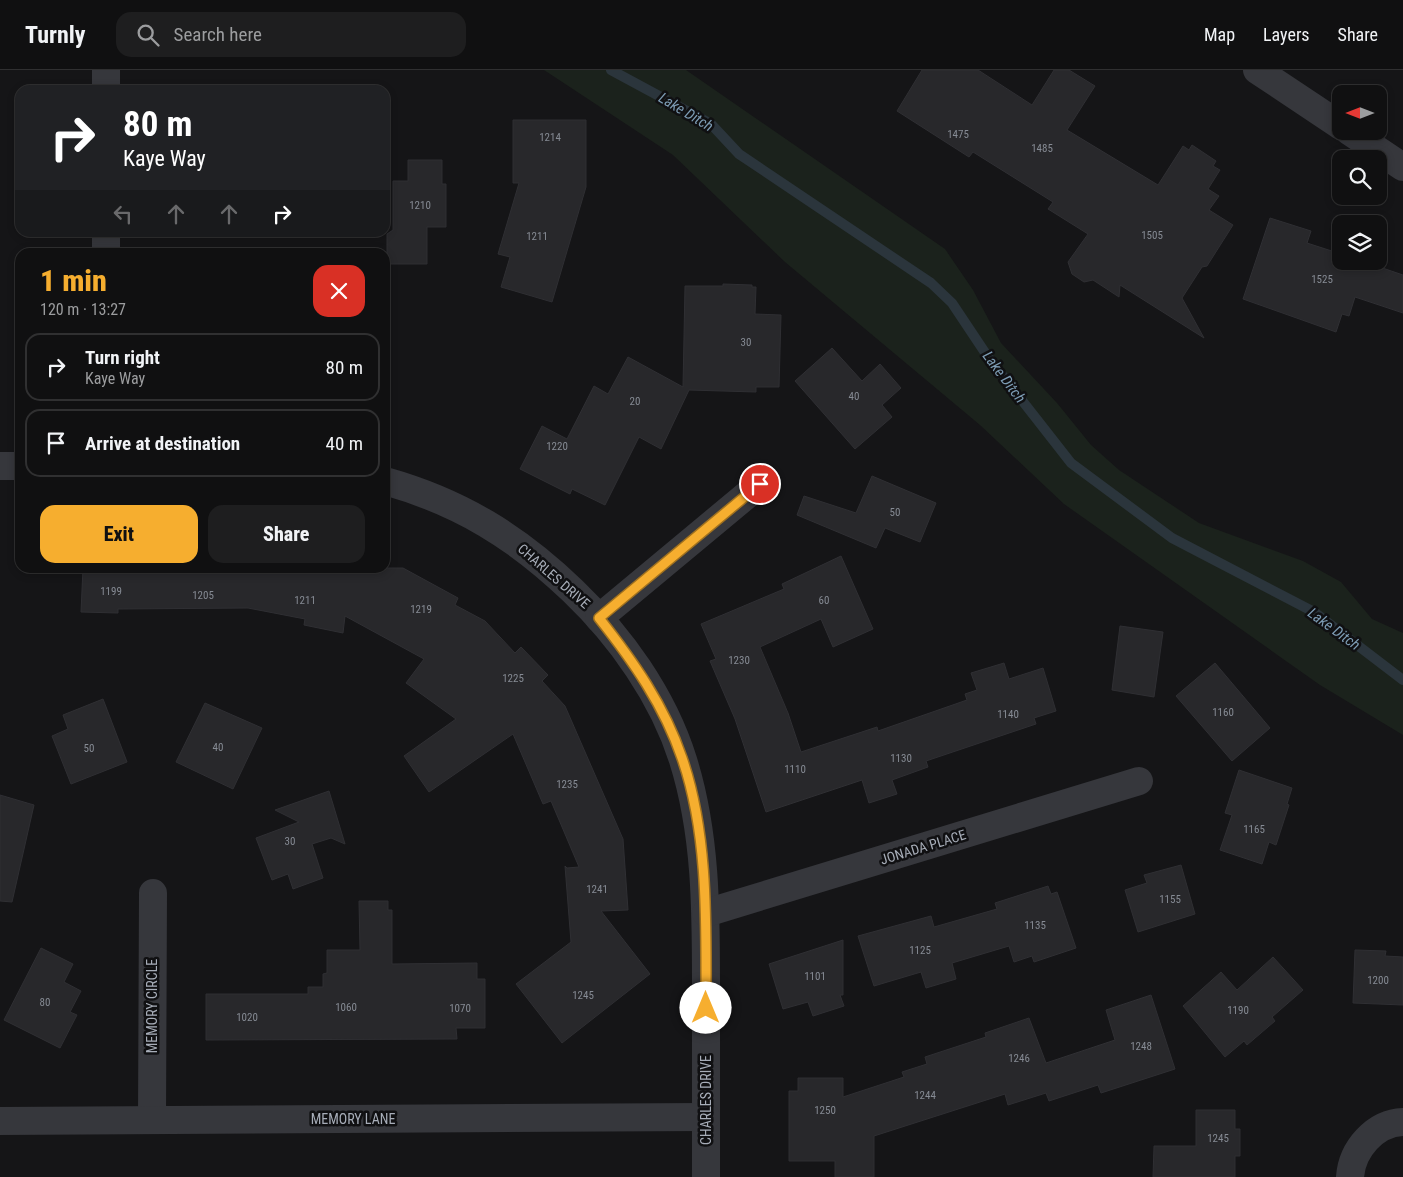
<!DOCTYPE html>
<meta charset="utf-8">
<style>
body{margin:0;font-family:"Roboto Condensed",sans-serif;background:#1e1e1f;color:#f1f3f6;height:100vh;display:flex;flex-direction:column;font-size:19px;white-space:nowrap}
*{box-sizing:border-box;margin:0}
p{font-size:16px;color:#9c9d9f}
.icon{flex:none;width:28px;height:28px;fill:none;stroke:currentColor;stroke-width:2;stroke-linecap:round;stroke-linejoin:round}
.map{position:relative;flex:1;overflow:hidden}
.sheet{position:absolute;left:15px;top:178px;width:375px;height:325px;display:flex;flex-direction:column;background:#101011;border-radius:15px;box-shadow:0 2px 8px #0003,0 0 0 1px #303031}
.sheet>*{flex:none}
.guide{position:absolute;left:15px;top:15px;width:375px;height:152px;border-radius:15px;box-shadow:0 2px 8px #0003,0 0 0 1px #303031;background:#202124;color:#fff;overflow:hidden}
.needle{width:32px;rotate:270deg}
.buttons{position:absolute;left:1332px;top:15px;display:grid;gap:10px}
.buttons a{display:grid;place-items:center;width:55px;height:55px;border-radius:10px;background:#101011;box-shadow:0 2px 8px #0003,0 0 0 1px #303031;font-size:25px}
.pin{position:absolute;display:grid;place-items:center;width:42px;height:42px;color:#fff;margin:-21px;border:2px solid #fff;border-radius:50%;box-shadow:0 1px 5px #0007}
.me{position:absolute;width:55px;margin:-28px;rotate:0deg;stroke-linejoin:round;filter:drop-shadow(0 0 4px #0008)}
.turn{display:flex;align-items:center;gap:18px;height:105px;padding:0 25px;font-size:22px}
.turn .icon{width:65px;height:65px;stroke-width:2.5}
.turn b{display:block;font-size:35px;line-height:42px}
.lanes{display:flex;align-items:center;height:48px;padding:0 25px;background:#0003;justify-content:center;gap:25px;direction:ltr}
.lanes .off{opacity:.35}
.round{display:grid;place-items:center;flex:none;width:52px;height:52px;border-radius:15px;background:#1e1e1f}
.headline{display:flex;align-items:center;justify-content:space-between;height:85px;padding:0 25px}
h1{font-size:30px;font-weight:800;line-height:38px;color:#f6ae2f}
.button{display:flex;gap:10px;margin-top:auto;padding:10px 25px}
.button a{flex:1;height:58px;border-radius:15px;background:#f6ae2f;color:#111;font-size:20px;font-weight:800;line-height:58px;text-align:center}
.button a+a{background:#1e1e1f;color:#f1f3f6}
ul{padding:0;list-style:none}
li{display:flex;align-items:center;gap:15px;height:68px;margin:0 10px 8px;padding:0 15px;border:2px solid #303031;border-radius:15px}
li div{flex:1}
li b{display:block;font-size:19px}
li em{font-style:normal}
header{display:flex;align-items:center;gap:30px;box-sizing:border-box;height:70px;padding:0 25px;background:#101011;border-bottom:1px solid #303031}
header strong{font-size:24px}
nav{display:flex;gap:28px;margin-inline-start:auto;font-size:18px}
.search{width:350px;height:45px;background:#1e1e1f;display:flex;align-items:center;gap:12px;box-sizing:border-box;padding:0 18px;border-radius:15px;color:#9c9d9f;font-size:19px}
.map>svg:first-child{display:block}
.green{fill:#1b221c}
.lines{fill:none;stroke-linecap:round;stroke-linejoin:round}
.stream{stroke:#2b353c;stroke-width:10}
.building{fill:#28282b;stroke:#2f2f33}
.minor{stroke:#36373c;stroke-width:28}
.route-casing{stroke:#a0711f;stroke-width:12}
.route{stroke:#f6ae2f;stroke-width:9}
.labels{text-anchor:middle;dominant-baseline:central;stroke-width:5;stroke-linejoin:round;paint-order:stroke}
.number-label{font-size:11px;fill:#868b94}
.street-label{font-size:14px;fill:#a7adb8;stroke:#101012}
.water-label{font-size:15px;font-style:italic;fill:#7d9cb4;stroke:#101012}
</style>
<header>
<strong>Turnly</strong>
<div class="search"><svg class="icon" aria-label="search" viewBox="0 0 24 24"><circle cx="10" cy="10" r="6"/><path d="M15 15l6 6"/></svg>Search here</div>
<nav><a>Map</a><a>Layers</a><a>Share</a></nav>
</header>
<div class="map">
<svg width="1403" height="1107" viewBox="0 0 1403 1107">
<rect width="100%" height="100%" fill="#151517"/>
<!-- green -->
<polygon class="green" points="544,0 686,0 945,179 973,220 1001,273 1057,333 1091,375 1119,400 1199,453 1303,491 1341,512 1372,549 1403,563 1403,665 1320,615 1064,434 980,355 785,192 673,85"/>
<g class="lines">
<!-- stream -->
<polyline class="stream" points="611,0 711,54 739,84 931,213 952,233 988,287 1071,393 1172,468 1314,542 1403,610"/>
</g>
<!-- building -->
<g class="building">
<polygon points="922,0 978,0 1032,35 1054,0 1069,0 1095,16 1067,60 1158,115 1183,76 1189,80 1192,75 1216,91 1213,96 1220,100 1208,119 1219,126 1209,140 1233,155 1207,196 1202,197 1182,228 1204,268 1120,215 1119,227 1093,210 1084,212 1072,204 1068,192 1088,164 1048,139 1053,132 973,82 969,87 897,41"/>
<polygon points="513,50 586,50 586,117 552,232 501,217 510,187 498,184 519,113 513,113"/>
<polygon points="408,90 442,90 442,114 446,114 446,157 427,157 427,194 387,194 387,164 393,160 393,111 408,111"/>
<polygon points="1270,148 1311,161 1307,173 1341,184 1341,191 1362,191 1403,205 1403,243 1355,227 1349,246 1342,244 1336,262 1243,229"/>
<polygon points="723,214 752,215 752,217 756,217 755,244 781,245 779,317 756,317 756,322 689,320 661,379 639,367 605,435 572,419 570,424 520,399 542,356 567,369 594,316 608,324 628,287 683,317 685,216 723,216"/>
<polygon points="832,278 862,311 880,294 901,318 882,335 892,347 855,379 795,311"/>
<polygon points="872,406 936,433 920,472 885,458 876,478 797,445 804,426 856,443"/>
<polygon points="841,486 873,559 833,577 821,549 760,577 788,643 801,682 877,657 878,661 967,630 965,624 977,620 971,603 1004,593 1009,609 1043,598 1056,641 1034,648 1036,654 926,691 928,697 892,710 897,724 869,733 862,710 766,742 735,649 710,591 716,589 701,554 784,519 782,514"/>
<polygon points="83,498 403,498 458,528 455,535 485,551 515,583 521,577 548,605 542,611 565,636 623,769 628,840 601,841 650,904 562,973 516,914 571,872 565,796 567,798 579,797 551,731 543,734 513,664 429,722 404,686 456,649 406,613 424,589 345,546 343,563 304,555 305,549 248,538 118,539 118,543 81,542"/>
<polygon points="1120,556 1163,562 1154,627 1112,620"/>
<polygon points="1215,593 1270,658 1232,691 1176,626"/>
<polygon points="103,629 127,692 71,714 52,666 68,659 63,645"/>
<polygon points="205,633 262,658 233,719 176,692"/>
<polygon points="1239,700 1292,718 1287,734 1289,735 1276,775 1269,772 1262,794 1220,780 1232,745 1225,743"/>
<polygon points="329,721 345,774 331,768 312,774 323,808 293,819 288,804 272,810 256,768 299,752 275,740"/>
<polygon points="0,725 34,735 12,832 0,831"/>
<polygon points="1181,795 1195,844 1138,862 1125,820 1147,813 1144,805"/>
<polygon points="1048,816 1051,824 1057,822 1076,878 1034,892 1032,886 1014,892 1009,876 952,893 956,909 926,918 921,902 874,916 858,866 931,846 934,857 997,839 995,833"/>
<polygon points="359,831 388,831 388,840 392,840 392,894 477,893 477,909 485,909 485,958 456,958 457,969 206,970 206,924 308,924 308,917 323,917 323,904 327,903 327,880 360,880"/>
<polygon points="843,870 843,925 840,925 844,936 813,946 808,932 783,939 769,894"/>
<polygon points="41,878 73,894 64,912 81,921 70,942 77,945 60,978 4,950"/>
<polygon points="1355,880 1386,881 1385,886 1403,887 1403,935 1353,933"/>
<polygon points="1273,887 1303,920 1272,947 1275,951 1247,975 1244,971 1225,987 1183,936 1221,902 1237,920"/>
<polygon points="1151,925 1175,999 1101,1023 1098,1015 1049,1031 1046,1023 1008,1035 1005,1024 874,1066 874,1107 835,1107 835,1091 789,1091 789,1021 798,1021 798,1008 843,1008 843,1027 904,1007 902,1002 927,994 925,987 986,967 985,963 1029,948 1046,993 1115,970 1106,940"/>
<polygon points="1196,1040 1235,1040 1235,1059 1240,1059 1240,1086 1235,1086 1235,1107 1153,1107 1154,1076 1196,1076"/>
</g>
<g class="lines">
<!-- minor -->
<g class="minor">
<polyline points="1257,0 1341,56"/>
<polyline points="106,20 106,0"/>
<polyline points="1349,61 1403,97"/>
<polyline points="106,182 106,162"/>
<polyline points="0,396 20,396"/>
<path d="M385,411c75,21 132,56 188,110 47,45 90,105 110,169 24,76 23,156 23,235 0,61 0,121 0,182"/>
<polyline points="599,548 760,414"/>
<polyline points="706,843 1139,711"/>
<polyline points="152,1050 153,823"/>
<polyline points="0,1051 706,1047"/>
<path d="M1350,1107c2,-28 25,-54 53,-55"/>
</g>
</g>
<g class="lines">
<defs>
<path id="route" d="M706,938c0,-81 3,-173 -24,-250 -18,-53 -49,-97 -83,-140l161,-134"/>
</defs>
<!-- route casing -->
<use href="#route" class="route-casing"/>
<!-- route -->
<use href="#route" class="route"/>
</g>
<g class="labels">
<!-- number labels -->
<g class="number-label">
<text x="958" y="64">1475</text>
<text x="550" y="67">1214</text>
<text x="1042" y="78">1485</text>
<text x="420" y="135">1210</text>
<text x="1152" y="165">1505</text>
<text x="537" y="166">1211</text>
<text x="1322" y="209">1525</text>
<text x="746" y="272">30</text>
<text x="854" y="326">40</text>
<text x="635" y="331">20</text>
<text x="557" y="376">1220</text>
<text x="895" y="442">50</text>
<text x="111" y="521">1199</text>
<text x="203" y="525">1205</text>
<text x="305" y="530">1211</text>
<text x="824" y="530">60</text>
<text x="421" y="539">1219</text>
<text x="739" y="590">1230</text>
<text x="513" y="608">1225</text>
<text x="1223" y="642">1160</text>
<text x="1008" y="644">1140</text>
<text x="218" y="677">40</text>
<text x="89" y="678">50</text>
<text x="901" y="688">1130</text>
<text x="795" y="699">1110</text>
<text x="567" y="714">1235</text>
<text x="1254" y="759">1165</text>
<text x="290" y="771">30</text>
<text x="597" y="819">1241</text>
<text x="1170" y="829">1155</text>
<text x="1035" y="855">1135</text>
<text x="920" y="880">1125</text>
<text x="815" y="906">1101</text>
<text x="1378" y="910">1200</text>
<text x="583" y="925">1245</text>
<text x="45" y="932">80</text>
<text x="346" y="937">1060</text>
<text x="460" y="938">1070</text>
<text x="1238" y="940">1190</text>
<text x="247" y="947">1020</text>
<text x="1141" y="976">1248</text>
<text x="1019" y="988">1246</text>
<text x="925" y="1025">1244</text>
<text x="825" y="1040">1250</text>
<text x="1218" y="1068">1245</text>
</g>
<!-- street labels -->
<g class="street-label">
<text transform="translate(554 506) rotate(41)">CHARLES DRIVE</text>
<text transform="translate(923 777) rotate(-17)">JONADA PLACE</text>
<text transform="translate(152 936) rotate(-90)">MEMORY CIRCLE</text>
<text transform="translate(706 1030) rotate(-90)">CHARLES DRIVE</text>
<text x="353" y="1049">MEMORY LANE</text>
</g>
<!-- water labels -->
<g class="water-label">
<text transform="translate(686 42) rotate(31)">Lake Ditch</text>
<text transform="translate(1004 307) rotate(53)">Lake Ditch</text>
<text transform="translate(1334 559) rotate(36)">Lake Ditch</text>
</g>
</g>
</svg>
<div class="buttons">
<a><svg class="needle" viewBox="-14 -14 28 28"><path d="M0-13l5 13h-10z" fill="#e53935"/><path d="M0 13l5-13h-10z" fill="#9c9d9f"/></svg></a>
<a><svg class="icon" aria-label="search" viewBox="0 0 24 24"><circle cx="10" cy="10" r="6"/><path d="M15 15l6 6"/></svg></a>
<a><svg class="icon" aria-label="layers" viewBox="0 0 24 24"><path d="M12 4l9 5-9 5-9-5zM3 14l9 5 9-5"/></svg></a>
</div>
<div class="pin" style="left:760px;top:414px;background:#d93025"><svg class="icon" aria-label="arrive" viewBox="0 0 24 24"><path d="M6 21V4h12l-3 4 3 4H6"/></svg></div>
<svg class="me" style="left:706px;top:938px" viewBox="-20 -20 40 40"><circle r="19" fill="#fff"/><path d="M0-13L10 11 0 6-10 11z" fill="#f6ae2f"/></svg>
<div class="guide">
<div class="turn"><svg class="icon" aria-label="right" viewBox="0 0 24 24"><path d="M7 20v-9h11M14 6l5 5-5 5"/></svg><div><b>80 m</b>Kaye Way</div></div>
<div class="lanes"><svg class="icon off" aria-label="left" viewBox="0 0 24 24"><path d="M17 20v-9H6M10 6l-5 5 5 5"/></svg><svg class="icon off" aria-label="ahead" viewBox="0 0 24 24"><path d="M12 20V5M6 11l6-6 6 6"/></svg><svg class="icon off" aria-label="ahead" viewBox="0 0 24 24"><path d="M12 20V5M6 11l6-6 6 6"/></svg><svg class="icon" aria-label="right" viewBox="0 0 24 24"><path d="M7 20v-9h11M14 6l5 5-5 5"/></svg></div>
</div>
<section class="sheet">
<div class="headline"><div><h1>1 min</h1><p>120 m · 13:27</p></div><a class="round" style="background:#d93025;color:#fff"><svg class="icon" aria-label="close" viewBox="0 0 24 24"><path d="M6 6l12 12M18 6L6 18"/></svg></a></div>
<ul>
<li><svg class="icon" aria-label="right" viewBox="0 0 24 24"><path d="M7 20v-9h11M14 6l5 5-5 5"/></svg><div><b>Turn right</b><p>Kaye Way</p></div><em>80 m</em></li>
<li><svg class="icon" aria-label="arrive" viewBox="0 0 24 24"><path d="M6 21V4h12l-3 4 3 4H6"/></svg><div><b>Arrive at destination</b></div><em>40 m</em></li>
</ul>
<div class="button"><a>Exit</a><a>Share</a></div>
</section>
</div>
